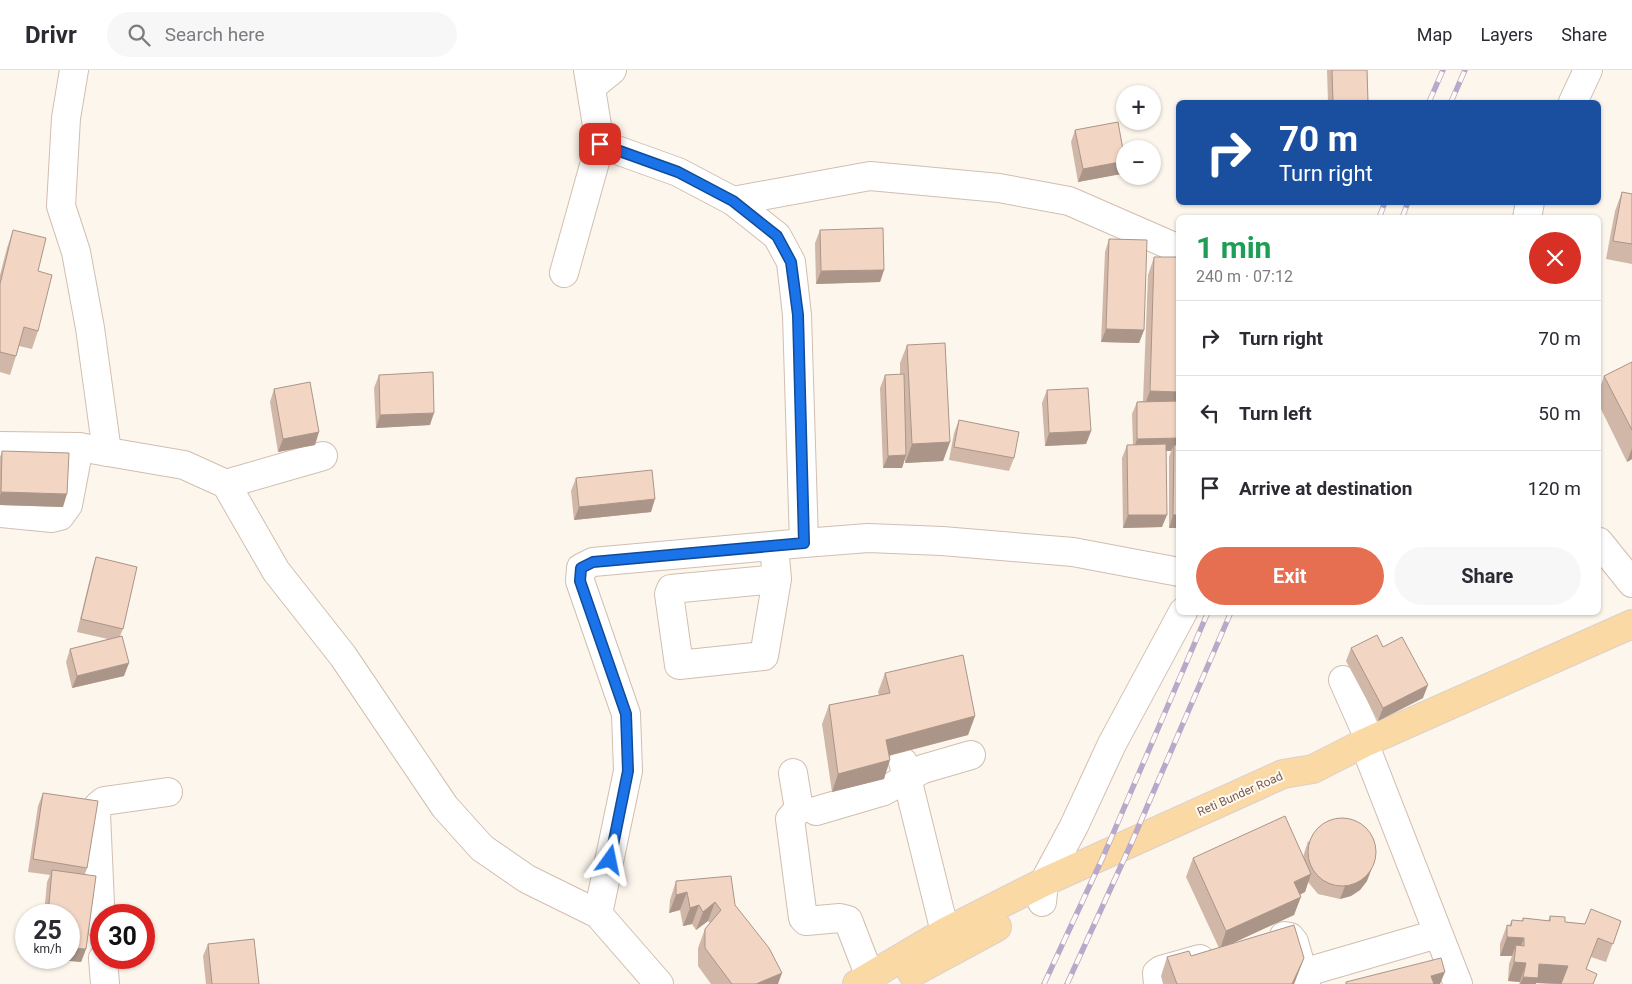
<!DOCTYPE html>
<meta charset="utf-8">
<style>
body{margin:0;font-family:Roboto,sans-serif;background:#f7f7f7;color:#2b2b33;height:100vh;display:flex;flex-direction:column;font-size:19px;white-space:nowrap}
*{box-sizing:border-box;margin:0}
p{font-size:16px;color:#7c7c81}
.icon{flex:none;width:28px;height:28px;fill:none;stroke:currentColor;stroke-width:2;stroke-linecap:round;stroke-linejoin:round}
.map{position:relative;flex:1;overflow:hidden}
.sheet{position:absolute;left:1176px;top:145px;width:425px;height:400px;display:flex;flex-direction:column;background:#fff;border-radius:8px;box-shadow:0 1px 4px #0004}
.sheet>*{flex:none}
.hud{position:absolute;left:1176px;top:30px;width:425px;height:105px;border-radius:8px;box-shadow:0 1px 4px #0004;background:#1a4fa0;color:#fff;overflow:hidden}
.fabs{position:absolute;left:1116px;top:15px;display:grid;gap:10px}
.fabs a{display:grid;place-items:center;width:45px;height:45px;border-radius:50%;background:#fff;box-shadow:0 1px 4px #0004;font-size:25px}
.speed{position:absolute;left:15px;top:834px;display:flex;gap:10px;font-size:25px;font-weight:700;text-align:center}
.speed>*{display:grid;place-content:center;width:65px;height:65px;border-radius:50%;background:#fff;box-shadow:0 1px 4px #0004;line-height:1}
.speed small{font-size:12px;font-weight:400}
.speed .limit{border:8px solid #d22;background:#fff;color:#111}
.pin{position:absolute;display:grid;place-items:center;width:42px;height:42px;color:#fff;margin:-21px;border-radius:10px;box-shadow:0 2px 8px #0006}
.me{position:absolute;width:55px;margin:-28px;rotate:12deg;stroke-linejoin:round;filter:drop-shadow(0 0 4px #0008)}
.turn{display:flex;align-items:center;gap:18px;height:105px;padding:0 20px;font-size:22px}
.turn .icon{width:65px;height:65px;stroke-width:2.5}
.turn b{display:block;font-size:35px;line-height:42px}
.round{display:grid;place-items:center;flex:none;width:52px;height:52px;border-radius:26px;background:#f7f7f7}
.headline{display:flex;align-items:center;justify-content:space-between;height:85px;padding:0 20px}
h1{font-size:30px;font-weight:700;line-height:38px;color:#1e9e55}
.primary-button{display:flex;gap:10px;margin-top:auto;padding:10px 20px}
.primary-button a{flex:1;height:58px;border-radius:30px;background:#e76f51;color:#fff;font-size:20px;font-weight:700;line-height:58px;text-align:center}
.primary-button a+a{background:#f7f7f7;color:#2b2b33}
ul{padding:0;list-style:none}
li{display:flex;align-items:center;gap:15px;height:75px;padding:0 20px;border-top:1px solid #e1e1e2}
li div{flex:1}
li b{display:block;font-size:19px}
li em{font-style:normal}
header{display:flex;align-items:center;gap:30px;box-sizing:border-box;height:70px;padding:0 25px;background:#fff;border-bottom:1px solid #e1e1e2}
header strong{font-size:24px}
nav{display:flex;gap:28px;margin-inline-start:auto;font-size:18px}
.search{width:350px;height:45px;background:#f7f7f7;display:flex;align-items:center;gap:12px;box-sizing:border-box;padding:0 18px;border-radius:28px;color:#7c7c81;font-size:19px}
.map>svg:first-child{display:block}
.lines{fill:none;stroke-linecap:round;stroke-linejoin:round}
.minor-casing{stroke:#d1beb0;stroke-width:30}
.major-casing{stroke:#dad1cd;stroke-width:30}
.minor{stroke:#fff;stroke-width:28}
.major{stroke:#fbd9a5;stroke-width:28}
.rail-casing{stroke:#b9a8c9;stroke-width:5.5}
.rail{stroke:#fffaf3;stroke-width:4;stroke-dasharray:11;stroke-linecap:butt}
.wall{fill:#d1b7a8}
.shaded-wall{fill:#aa9588}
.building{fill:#f3d5c3;stroke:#aa9588}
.route-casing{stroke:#114b97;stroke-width:12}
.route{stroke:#1a73e8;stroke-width:9}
.labels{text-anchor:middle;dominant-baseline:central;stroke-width:4;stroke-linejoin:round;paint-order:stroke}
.street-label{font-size:12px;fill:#7a5c4d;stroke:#fffaf3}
</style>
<header>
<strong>Drivr</strong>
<div class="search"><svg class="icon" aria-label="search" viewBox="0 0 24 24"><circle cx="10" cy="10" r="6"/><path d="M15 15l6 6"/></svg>Search here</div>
<nav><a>Map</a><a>Layers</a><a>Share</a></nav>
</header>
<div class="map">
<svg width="1632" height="914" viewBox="0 0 1632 914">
<rect width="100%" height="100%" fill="#fdf6ec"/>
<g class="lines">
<defs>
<g id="minor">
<polyline points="74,0 66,48 61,136 76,182 90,258 107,382"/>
<polyline points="588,0 600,74"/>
<polyline points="591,17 612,0"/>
<polyline points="1573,32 1588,0"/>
<polyline points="733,131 870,106 999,118 1069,131 1179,179"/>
<polyline points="1527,148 1530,132"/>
<polyline points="564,203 600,74 678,102 733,131 777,166 791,192 797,245 804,473 868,468 942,471 1073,482 1179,502"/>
<polyline points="0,376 79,377 184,395 226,414 276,501 343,586 445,737 482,778 527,809 598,844 659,914"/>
<polyline points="226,414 323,386"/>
<polyline points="0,443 52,448 60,446 68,435 79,377"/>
<polyline points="1599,472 1632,513"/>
<polyline points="774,476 777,509 764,586 679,595 669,524 671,519 777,509"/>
<polyline points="1343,610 1370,671"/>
<polyline points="1364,673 1458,914"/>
<polyline points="903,692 945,862"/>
<polyline points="793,703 799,739 790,749 803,848 806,851 840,848 848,850 870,907"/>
<polyline points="816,741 884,721 923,699 971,685"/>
<polyline points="1042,832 1044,812 1074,756 1112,674 1183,542"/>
<polyline points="598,844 628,701 626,644 580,511 581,498 593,492 804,473"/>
<polyline points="101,856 96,744 98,736 104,731 168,722"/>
<polyline points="1284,866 1290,867 1294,872 1306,914"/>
<polyline points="103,888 105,914"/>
<polyline points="1303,903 1437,864"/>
<polyline points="1158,914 1157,903 1161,900 1200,889"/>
</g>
<g id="major">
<polyline points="912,903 997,857"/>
<polyline points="857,914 945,862 1044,812 1283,704 1313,699 1364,673 1632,554"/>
</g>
</defs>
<!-- minor casing -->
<use href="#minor" class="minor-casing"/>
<!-- major casing -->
<use href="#major" class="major-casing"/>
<!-- minor -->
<use href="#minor" class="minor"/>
<!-- major -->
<use href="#major" class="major"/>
<defs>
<g id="rail">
<polyline points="1429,32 1443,0"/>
<polyline points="1451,32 1465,0"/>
<polyline points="1379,148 1385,132"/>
<polyline points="1402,148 1408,132"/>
<polyline points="1044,914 1103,787 1208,542"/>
<polyline points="1067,914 1131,774 1231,542"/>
</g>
</defs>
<!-- rail casing -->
<use href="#rail" class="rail-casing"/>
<!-- rail -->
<use href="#rail" class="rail"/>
</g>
<!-- wall -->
<g class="wall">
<polygon points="1327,0 1367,0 1368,32 1328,32"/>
<polygon points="1075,60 1125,89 1125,92 1121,104 1078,112 1071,72"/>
<polygon points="1622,122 1632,124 1632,194 1606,189 1615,141"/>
<polygon points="13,160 38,201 38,261 32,279 19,276 16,286 10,305 0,302 0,205 7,178"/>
<polygon points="820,160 884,200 880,212 816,214 815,173"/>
<polygon points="1109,169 1144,260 1139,273 1101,272 1105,182"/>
<polygon points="1154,187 1179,187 1179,458 1169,458 1169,387 1171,381 1166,381 1162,457 1123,458 1122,388 1127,375 1133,375 1132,344 1137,332 1143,331 1148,205"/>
<polygon points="907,275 950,372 943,391 905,393 905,389 902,398 883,398 880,318 885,305 900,305 900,293"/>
<polygon points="1632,292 1632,389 1627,392 1599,335 1599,321 1604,306"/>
<polygon points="379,305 430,355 376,358 374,318"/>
<polygon points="274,319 315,375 278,382 270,332"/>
<polygon points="1047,320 1091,361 1086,374 1045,376 1042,333"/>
<polygon points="959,350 1014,388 1009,401 949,390 954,363"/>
<polygon points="2,381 63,437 0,435 0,387"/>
<polygon points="576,408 651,442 574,450 571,421"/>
<polygon points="96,487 123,559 120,566 124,606 72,618 66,592 70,579 108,569 77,562 92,500"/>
<polygon points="1383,577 1423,628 1378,651 1346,591 1351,578"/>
<polygon points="885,603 975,646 968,665 889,686 884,709 832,722 822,654 829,635 879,625 878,622"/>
<polygon points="43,723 87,798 85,804 86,879 81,892 41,888 69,888 69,845 44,845 47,812 50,805 28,802 38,736"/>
<polygon points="1308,771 1367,811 1360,820 1351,826 1340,829 1318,824 1308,812 1305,822 1300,825 1294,845 1233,873 1304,888 1294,914 1163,914 1161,906 1167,887 1191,886 1219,878 1186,807 1193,788 1303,787"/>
<polygon points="676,811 735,835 778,914 711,914 698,896 698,878 705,859 710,853 708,851 696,860 692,854 683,856 680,840 669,843 670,830"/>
<polygon points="1550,846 1565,852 1585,854 1621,851 1606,892 1591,887 1586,900 1593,914 1558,914 1536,913 1536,914 1519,914 1520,912 1508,911 1509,894 1512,886 1500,886 1500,874 1507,855 1509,856 1512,850 1522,851 1523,848 1548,851"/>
<polygon points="208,874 259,914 206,914 203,886"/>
</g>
<!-- shaded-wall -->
<g class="shaded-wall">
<polygon points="1125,91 1121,104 1078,112 1083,99"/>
<polygon points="884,200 880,212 816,214 821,201"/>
<polygon points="1106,259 1144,260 1139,273 1101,272"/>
<polygon points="1150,321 1179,322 1179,340 1143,339"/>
<polygon points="434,343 430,355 376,358 380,345"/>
<polygon points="1091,361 1086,374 1045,376 1049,363"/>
<polygon points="319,362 315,375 278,382 283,369"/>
<polygon points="1179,368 1179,381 1174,375 1171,381 1133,381 1137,369"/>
<polygon points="950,372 943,391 905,393 912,374"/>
<polygon points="1632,378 1632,389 1627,392"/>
<polygon points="906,385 902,398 883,398 888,386"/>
<polygon points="1,422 67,424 63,437 0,435 0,425"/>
<polygon points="655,429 651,442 574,450 579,437"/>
<polygon points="1128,445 1167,445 1162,457 1123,458"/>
<polygon points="1173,445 1179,445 1179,458 1169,458"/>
<polygon points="129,593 124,606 72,618 77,606"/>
<polygon points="1428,615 1423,628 1378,651 1383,638"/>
<polygon points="975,646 968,665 879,688 886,670"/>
<polygon points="890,690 884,709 832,722 838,704"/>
<polygon points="1372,798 1367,811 1360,820 1351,826 1340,829 1345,816"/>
<polygon points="1311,804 1305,822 1287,830 1294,812"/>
<polygon points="687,822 680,840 669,843 676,825"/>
<polygon points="1301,827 1294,845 1220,879 1226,861"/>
<polygon points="715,832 708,851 696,860 703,842"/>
<polygon points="699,835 692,854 683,856 690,838"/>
<polygon points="1507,867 1524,868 1517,887 1516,875 1512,886 1500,886"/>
<polygon points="69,878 86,879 81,892 41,888 69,888"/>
<polygon points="1304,888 1294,914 1292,914"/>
<polygon points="1514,892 1526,893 1520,912 1508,911"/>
<polygon points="1539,894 1568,896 1561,914 1536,913 1536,914 1520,914 1523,907"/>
<polygon points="1445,902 1440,914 1428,914 1431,906"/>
<polygon points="782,903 778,914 756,914"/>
</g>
<!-- building -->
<g class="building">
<polygon points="1332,0 1367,0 1368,32 1333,32"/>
<polygon points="1118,52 1125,91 1083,99 1075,60"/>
<polygon points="1622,122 1632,124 1632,174 1613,171"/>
<polygon points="883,158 884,200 821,201 820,160"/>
<polygon points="13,160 46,168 38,201 52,205 38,261 24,257 16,286 0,282 0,214"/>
<polygon points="1109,169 1147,170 1144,260 1106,259"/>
<polygon points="1154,187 1179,187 1179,322 1150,321"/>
<polygon points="945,273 950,372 912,374 907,275"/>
<polygon points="1632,292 1632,360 1604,306"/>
<polygon points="433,302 434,343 380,345 379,305"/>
<polygon points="904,304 906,385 888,386 885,305"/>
<polygon points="310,312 319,362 283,369 274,319"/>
<polygon points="1088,318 1091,361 1049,363 1047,320"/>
<polygon points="1179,331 1179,368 1137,369 1137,332"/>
<polygon points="959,350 1019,362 1014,388 954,377"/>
<polygon points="1166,374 1167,445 1128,445 1127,375"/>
<polygon points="1174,375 1179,375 1179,445 1173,445"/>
<polygon points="2,381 69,383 67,424 1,422"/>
<polygon points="652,400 655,429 579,437 576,408"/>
<polygon points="96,487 137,497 123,559 81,549"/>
<polygon points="1377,565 1383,577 1402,567 1428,615 1383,638 1351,578"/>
<polygon points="122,566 129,593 77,606 70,579"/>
<polygon points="963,585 975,646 886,670 890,690 838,704 829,635 890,623 885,603"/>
<polygon points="43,723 98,731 87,798 33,789"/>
<polygon points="1285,746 1311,804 1294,812 1301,827 1226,861 1193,788"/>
<circle cx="1342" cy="782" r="34"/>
<polygon points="52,800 96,806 86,879 69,878 69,845 48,845"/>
<polygon points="731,806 735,835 769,878 782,903 756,914 732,914 705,878 705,859 721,840 715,832 703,842 699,835 690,838 687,822 676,825 676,811"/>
<polygon points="1591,839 1621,851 1613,874 1598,868 1586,899 1597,904 1593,914 1561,914 1568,896 1539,894 1538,908 1523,907 1526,893 1514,892 1516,875 1524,876 1524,868 1507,867 1507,855 1511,856 1512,850 1523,851 1523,848 1550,851 1550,846 1565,847 1565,852 1585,854"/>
<polygon points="1294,855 1304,888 1292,914 1177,914 1167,887 1189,881 1191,886"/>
<polygon points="254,869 259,914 212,914 208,874"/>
<polygon points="1441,888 1445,902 1431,906 1434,914 1346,914 1346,912"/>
</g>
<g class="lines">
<defs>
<polyline id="route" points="600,74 678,102 733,131 777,166 791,192 798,245 804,473 593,492 581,498 580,511 626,644 628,701 610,790"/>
</defs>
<!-- route casing -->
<use href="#route" class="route-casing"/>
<!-- route -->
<use href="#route" class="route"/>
</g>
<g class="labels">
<!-- street labels -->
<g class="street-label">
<text transform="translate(1240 724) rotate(-24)">Reti Bunder Road</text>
</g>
</g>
</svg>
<div class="fabs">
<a>+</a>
<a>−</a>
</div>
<div class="speed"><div>25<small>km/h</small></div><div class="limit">30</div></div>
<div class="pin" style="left:600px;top:74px;background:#d93025"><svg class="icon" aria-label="arrive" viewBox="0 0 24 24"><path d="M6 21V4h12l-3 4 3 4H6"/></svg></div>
<svg class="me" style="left:610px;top:790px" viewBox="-20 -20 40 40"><path d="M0-17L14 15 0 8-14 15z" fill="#1a73e8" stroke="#fff" stroke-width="4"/></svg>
<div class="hud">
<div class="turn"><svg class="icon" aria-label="right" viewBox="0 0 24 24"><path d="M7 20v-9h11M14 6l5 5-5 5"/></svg><div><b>70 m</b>Turn right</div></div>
</div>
<section class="sheet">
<div class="headline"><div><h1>1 min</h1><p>240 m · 07:12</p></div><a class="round" style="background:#d93025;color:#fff"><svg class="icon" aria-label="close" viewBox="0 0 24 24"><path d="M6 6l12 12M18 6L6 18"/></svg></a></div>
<ul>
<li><svg class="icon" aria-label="right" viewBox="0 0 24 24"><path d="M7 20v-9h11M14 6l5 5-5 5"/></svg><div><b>Turn right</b></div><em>70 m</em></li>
<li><svg class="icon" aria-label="left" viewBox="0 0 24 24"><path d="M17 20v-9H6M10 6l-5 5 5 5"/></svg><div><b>Turn left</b></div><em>50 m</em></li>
<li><svg class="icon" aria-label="arrive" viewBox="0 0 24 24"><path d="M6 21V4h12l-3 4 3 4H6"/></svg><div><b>Arrive at destination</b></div><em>120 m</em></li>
</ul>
<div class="primary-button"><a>Exit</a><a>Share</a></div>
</section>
</div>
